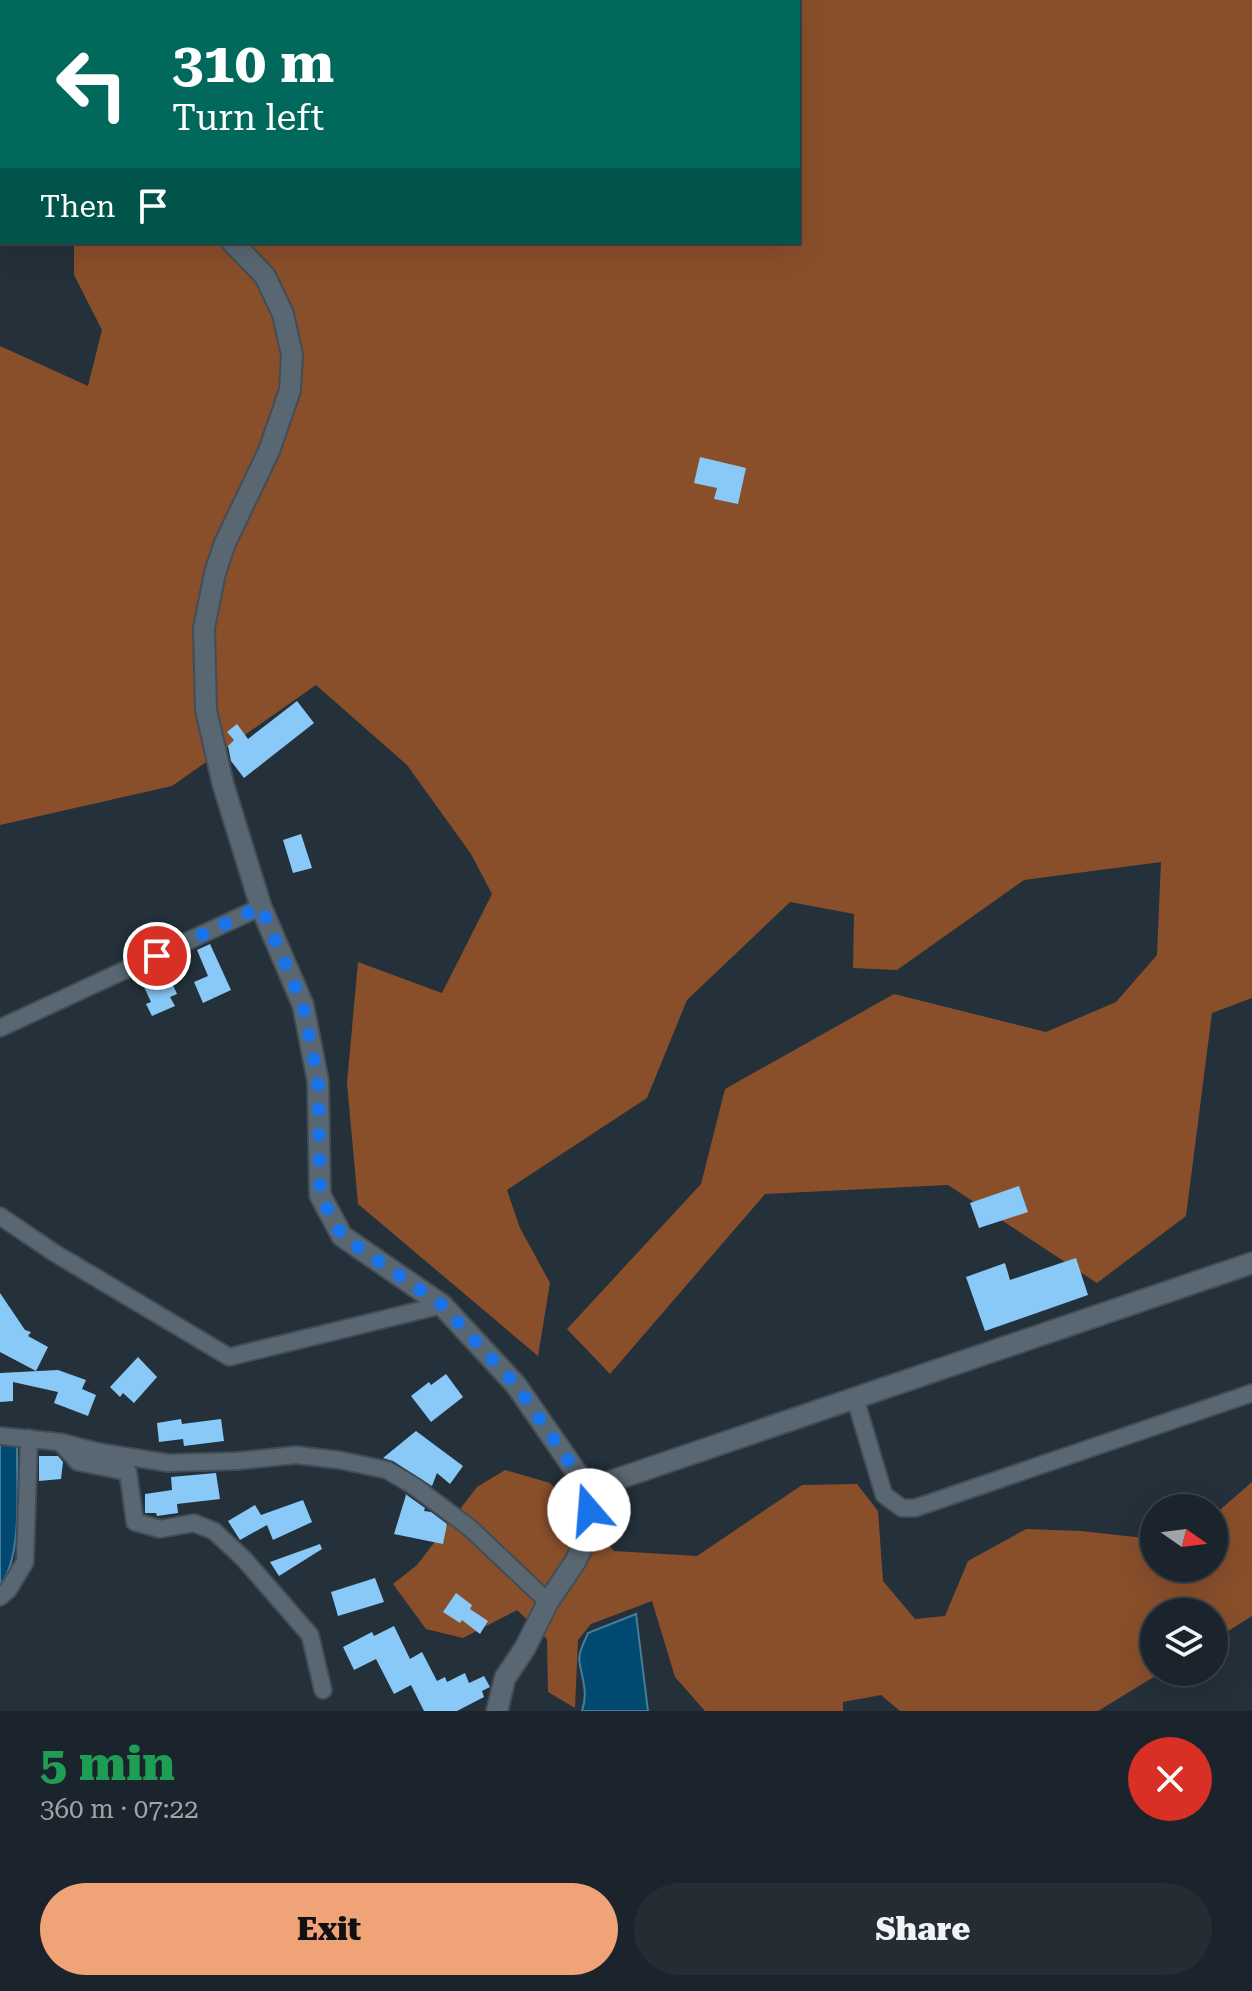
<!DOCTYPE html>
<meta charset="utf-8">
<style>
body{margin:0;font-family:"Roboto Serif",serif;background:#242c34;color:#f1f3f6;height:100vh;display:flex;flex-direction:column;font-size:30px;white-space:nowrap}
*{box-sizing:border-box;margin:0}
p{font-size:26px;color:#a0a4a9}
.icon{flex:none;width:44px;height:44px;fill:none;stroke:currentColor;stroke-width:2;stroke-linecap:round;stroke-linejoin:round}
.map{position:relative;height:1711px;overflow:hidden}
.drawer{display:flex;flex-direction:column;background:#1b242c;flex:1}
.drawer>*{flex:none}
.guide{position:absolute;left:0px;top:0px;width:800px;height:244px;box-shadow:0 8px 32px #0002,0 0 0 2px #394148;background:#00695c;color:#fff;overflow:hidden}
.needle{width:52px;rotate:104deg}
.buttons{position:absolute;left:1140px;top:1494px;display:grid;gap:16px}
.buttons a{display:grid;place-items:center;width:88px;height:88px;border-radius:50%;background:#1b242c;box-shadow:0 8px 32px #0002,0 0 0 2px #394148;font-size:40px}
.pin{position:absolute;display:grid;place-items:center;width:68px;height:68px;color:#fff;margin:-34px;border:4px solid #fff;border-radius:50%;box-shadow:0 2px 8px #0007}
.me{position:absolute;width:88px;margin:-44px;rotate:342deg;stroke-linejoin:round;filter:drop-shadow(0 0 6px #0008)}
.turn{display:flex;align-items:center;gap:28px;height:168px;padding:0 40px;font-size:36px}
.turn .icon{width:104px;height:104px;stroke-width:2.5}
.turn b{display:block;font-size:56px;line-height:68px}
.then{display:flex;align-items:center;height:76px;padding:0 40px;background:#0003;gap:16px;font-size:30px}
.round{display:grid;place-items:center;flex:none;width:84px;height:84px;border-radius:42px;background:#242c34}
.head{display:flex;align-items:center;justify-content:space-between;height:136px;padding:0 40px}
h1{font-size:48px;font-weight:800;line-height:60px;color:#1e9e55}
.button{display:flex;gap:16px;margin-top:auto;padding:16px 40px}
.button a{flex:1;height:92px;border-radius:48px;background:#efa377;color:#111;font-size:32px;font-weight:800;line-height:92px;text-align:center}
.button a+a{background:#242c34;color:#f1f3f6}
.map>svg:first-child{display:block}
.forest{fill:#894f2b}
.water{fill:#004a72;stroke:#477d9b;stroke-width:2}
.building{fill:#89c9f7}
.lines{fill:none;stroke-linecap:round;stroke-linejoin:round}
.minor-casing{stroke:#424d55;stroke-width:20}
.tertiary-casing{stroke:#424d55;stroke-width:24}
.secondary-casing{stroke:#424d55;stroke-width:28}
.minor{stroke:#596772;stroke-width:16}
.tertiary{stroke:#596772;stroke-width:20}
.secondary{stroke:#596772;stroke-width:24}
.route{stroke:#1a73e8;stroke-width:14;stroke-dasharray:0 25.2}
</style>
<div class="map">
<svg width="1252" height="1711" viewBox="0 0 1252 1711">
<rect width="100%" height="100%" fill="#24303a"/>
<!-- forest -->
<g class="forest">
<polygon points="61,0 1252,0 1252,998 1212,1013 1186,1216 1097,1283 948,1185 765,1194 610,1374 567,1329 701,1184 725,1089 894,994 1046,1032 1116,1002 1157,955 1161,862 1024,880 897,970 853,968 854,914 790,902 687,1000 647,1098 507,1190 520,1228 550,1283 538,1356 358,1204 347,1083 358,962 442,993 492,894 471,854 407,765 316,685 172,786 0,825 0,346 88,386 102,330 74,275 74,242 798,242 798,2 61,2"/>
<polygon points="505,1470 550,1483 614,1551 697,1556 802,1485 857,1484 878,1511 883,1581 915,1619 945,1616 968,1561 1026,1529 1081,1531 1154,1539 1154,1568 1214,1568 1214,1515 1252,1482 1252,1616 1214,1640 1214,1612 1154,1612 1154,1672 1162,1672 1098,1711 900,1711 881,1695 843,1702 843,1711 705,1711 675,1677 652,1601 591,1624 578,1640 575,1708 548,1692 547,1639 517,1610 463,1638 426,1629 393,1584 417,1565 477,1487"/>
</g>
<!-- water -->
<g class="water">
<path d="M17,1441c-1,38 7,116 -17,144v-141z"/>
<path d="M636,1614l12,97h-66c6,-18 1,-29 -2,-46 -3,-11 4,-22 8,-32z"/>
</g>
<!-- building -->
<g class="building">
<polygon points="700,457 746,468 738,504 714,499 717,488 694,483"/>
<polygon points="297,701 314,723 244,778 231,761 228,746 234,740 227,732 237,724 248,739"/>
<polygon points="301,834 312,868 293,873 283,840"/>
<polygon points="210,944 231,990 203,1003 194,982 208,976 197,950"/>
<polygon points="169,976 177,994 170,997 175,1006 152,1016 146,1004 151,1002 144,987"/>
<polygon points="1019,1186 1028,1212 979,1228 970,1203"/>
<polygon points="1076,1258 1088,1295 985,1331 966,1277 1005,1263 1010,1280"/>
<polygon points="0,1293 25,1330 31,1332 28,1336 48,1347 36,1371 0,1352"/>
<polygon points="138,1357 157,1377 134,1403 123,1393 120,1397 110,1387"/>
<polygon points="58,1370 86,1380 82,1389 96,1395 88,1416 54,1403 58,1392 13,1382 13,1401 0,1402 0,1373"/>
<polygon points="446,1374 463,1397 431,1422 411,1396 429,1382 431,1385"/>
<polygon points="181,1419 182,1424 221,1419 224,1441 184,1446 183,1439 159,1442 157,1423"/>
<polygon points="416,1431 463,1466 450,1484 437,1473 432,1486 393,1461 383,1458"/>
<polygon points="39,1456 58,1456 63,1462 61,1479 39,1481"/>
<polygon points="216,1473 220,1499 177,1504 178,1513 157,1516 156,1513 145,1513 145,1494 172,1490 171,1477"/>
<polygon points="404,1493 425,1508 424,1511 431,1512 447,1524 443,1544 394,1534 406,1495"/>
<polygon points="303,1500 312,1522 273,1540 267,1525 240,1540 228,1521 255,1505 261,1515"/>
<polygon points="320,1544 322,1549 279,1576 270,1562"/>
<polygon points="375,1578 384,1602 338,1616 331,1592"/>
<polygon points="456,1593 472,1605 470,1609 488,1621 480,1634 462,1620 460,1623 443,1612"/>
<polygon points="394,1626 410,1659 422,1652 437,1681 445,1677 447,1682 465,1673 469,1683 484,1676 490,1687 482,1691 484,1697 457,1711 424,1711 411,1685 394,1694 376,1659 354,1670 343,1647 372,1632 374,1636"/>
</g>
<g class="lines">
<defs>
<g id="minor">
<polyline points="0,1028 261,907"/>
<polyline points="0,1216 53,1252 229,1357 442,1305"/>
<polyline points="855,1398 884,1495 902,1508 915,1508 1252,1393"/>
<polyline points="0,1436 60,1442 99,1452 168,1463 237,1461 296,1455 339,1460 387,1470 414,1486 470,1528 548,1602"/>
<polyline points="61,1443 78,1462 128,1472 135,1522 160,1529 194,1523 214,1531 244,1559 310,1635 323,1690"/>
<polyline points="0,1597 8,1590 25,1562 29,1438"/>
</g>
<g id="tertiary">
<polyline points="232,242 265,276 283,314 292,355 290,390 269,451 225,543 215,573 204,628 206,710 223,784 261,907 303,1005 318,1081 320,1195 342,1236 442,1305 516,1385 588,1489 591,1529 575,1562 548,1602 525,1648 505,1678 497,1711"/>
<polyline points="588,1489 1252,1263"/>
</g>
<g id="secondary">
<polyline points="21,2 21,0"/>
<polyline points="0,232 2,224"/>
</g>
</defs>
<!-- minor casing -->
<use href="#minor" class="minor-casing"/>
<!-- tertiary casing -->
<use href="#tertiary" class="tertiary-casing"/>
<!-- secondary casing -->
<use href="#secondary" class="secondary-casing"/>
<!-- minor -->
<use href="#minor" class="minor"/>
<!-- tertiary -->
<use href="#tertiary" class="tertiary"/>
<!-- secondary -->
<use href="#secondary" class="secondary"/>
</g>
<g class="lines">
<!-- route -->
<polyline class="route" points="157,956 261,907 303,1005 318,1081 320,1195 342,1236 442,1305 516,1385 588,1489 589,1510"/>
</g>
</svg>
<div class="buttons">
<a><svg class="needle" viewBox="-14 -14 28 28"><path d="M0-13l5 13h-10z" fill="#e53935"/><path d="M0 13l5-13h-10z" fill="#a0a4a9"/></svg></a>
<a><svg class="icon" aria-label="layers" viewBox="0 0 24 24"><path d="M12 4l9 5-9 5-9-5zM3 14l9 5 9-5"/></svg></a>
</div>
<div class="pin" style="left:157px;top:956px;background:#d93025"><svg class="icon" aria-label="arrive" viewBox="0 0 24 24"><path d="M6 21V4h12l-3 4 3 4H6"/></svg></div>
<svg class="me" style="left:589px;top:1510px" viewBox="-20 -20 40 40"><circle r="19" fill="#fff"/><path d="M0-13L10 11 0 6-10 11z" fill="#1a73e8"/></svg>
<div class="guide">
<div class="turn"><svg class="icon" aria-label="left" viewBox="0 0 24 24"><path d="M17 20v-9H6M10 6l-5 5 5 5"/></svg><div><b>310 m</b>Turn left</div></div>
<div class="then">Then<svg class="icon" aria-label="arrive" viewBox="0 0 24 24"><path d="M6 21V4h12l-3 4 3 4H6"/></svg></div>
</div>
</div>
<section class="drawer">
<div class="head"><div><h1>5 min</h1><p>360 m · 07:22</p></div><a class="round" style="background:#d93025;color:#fff"><svg class="icon" aria-label="close" viewBox="0 0 24 24"><path d="M6 6l12 12M18 6L6 18"/></svg></a></div>
<div class="button"><a>Exit</a><a>Share</a></div>
</section>
